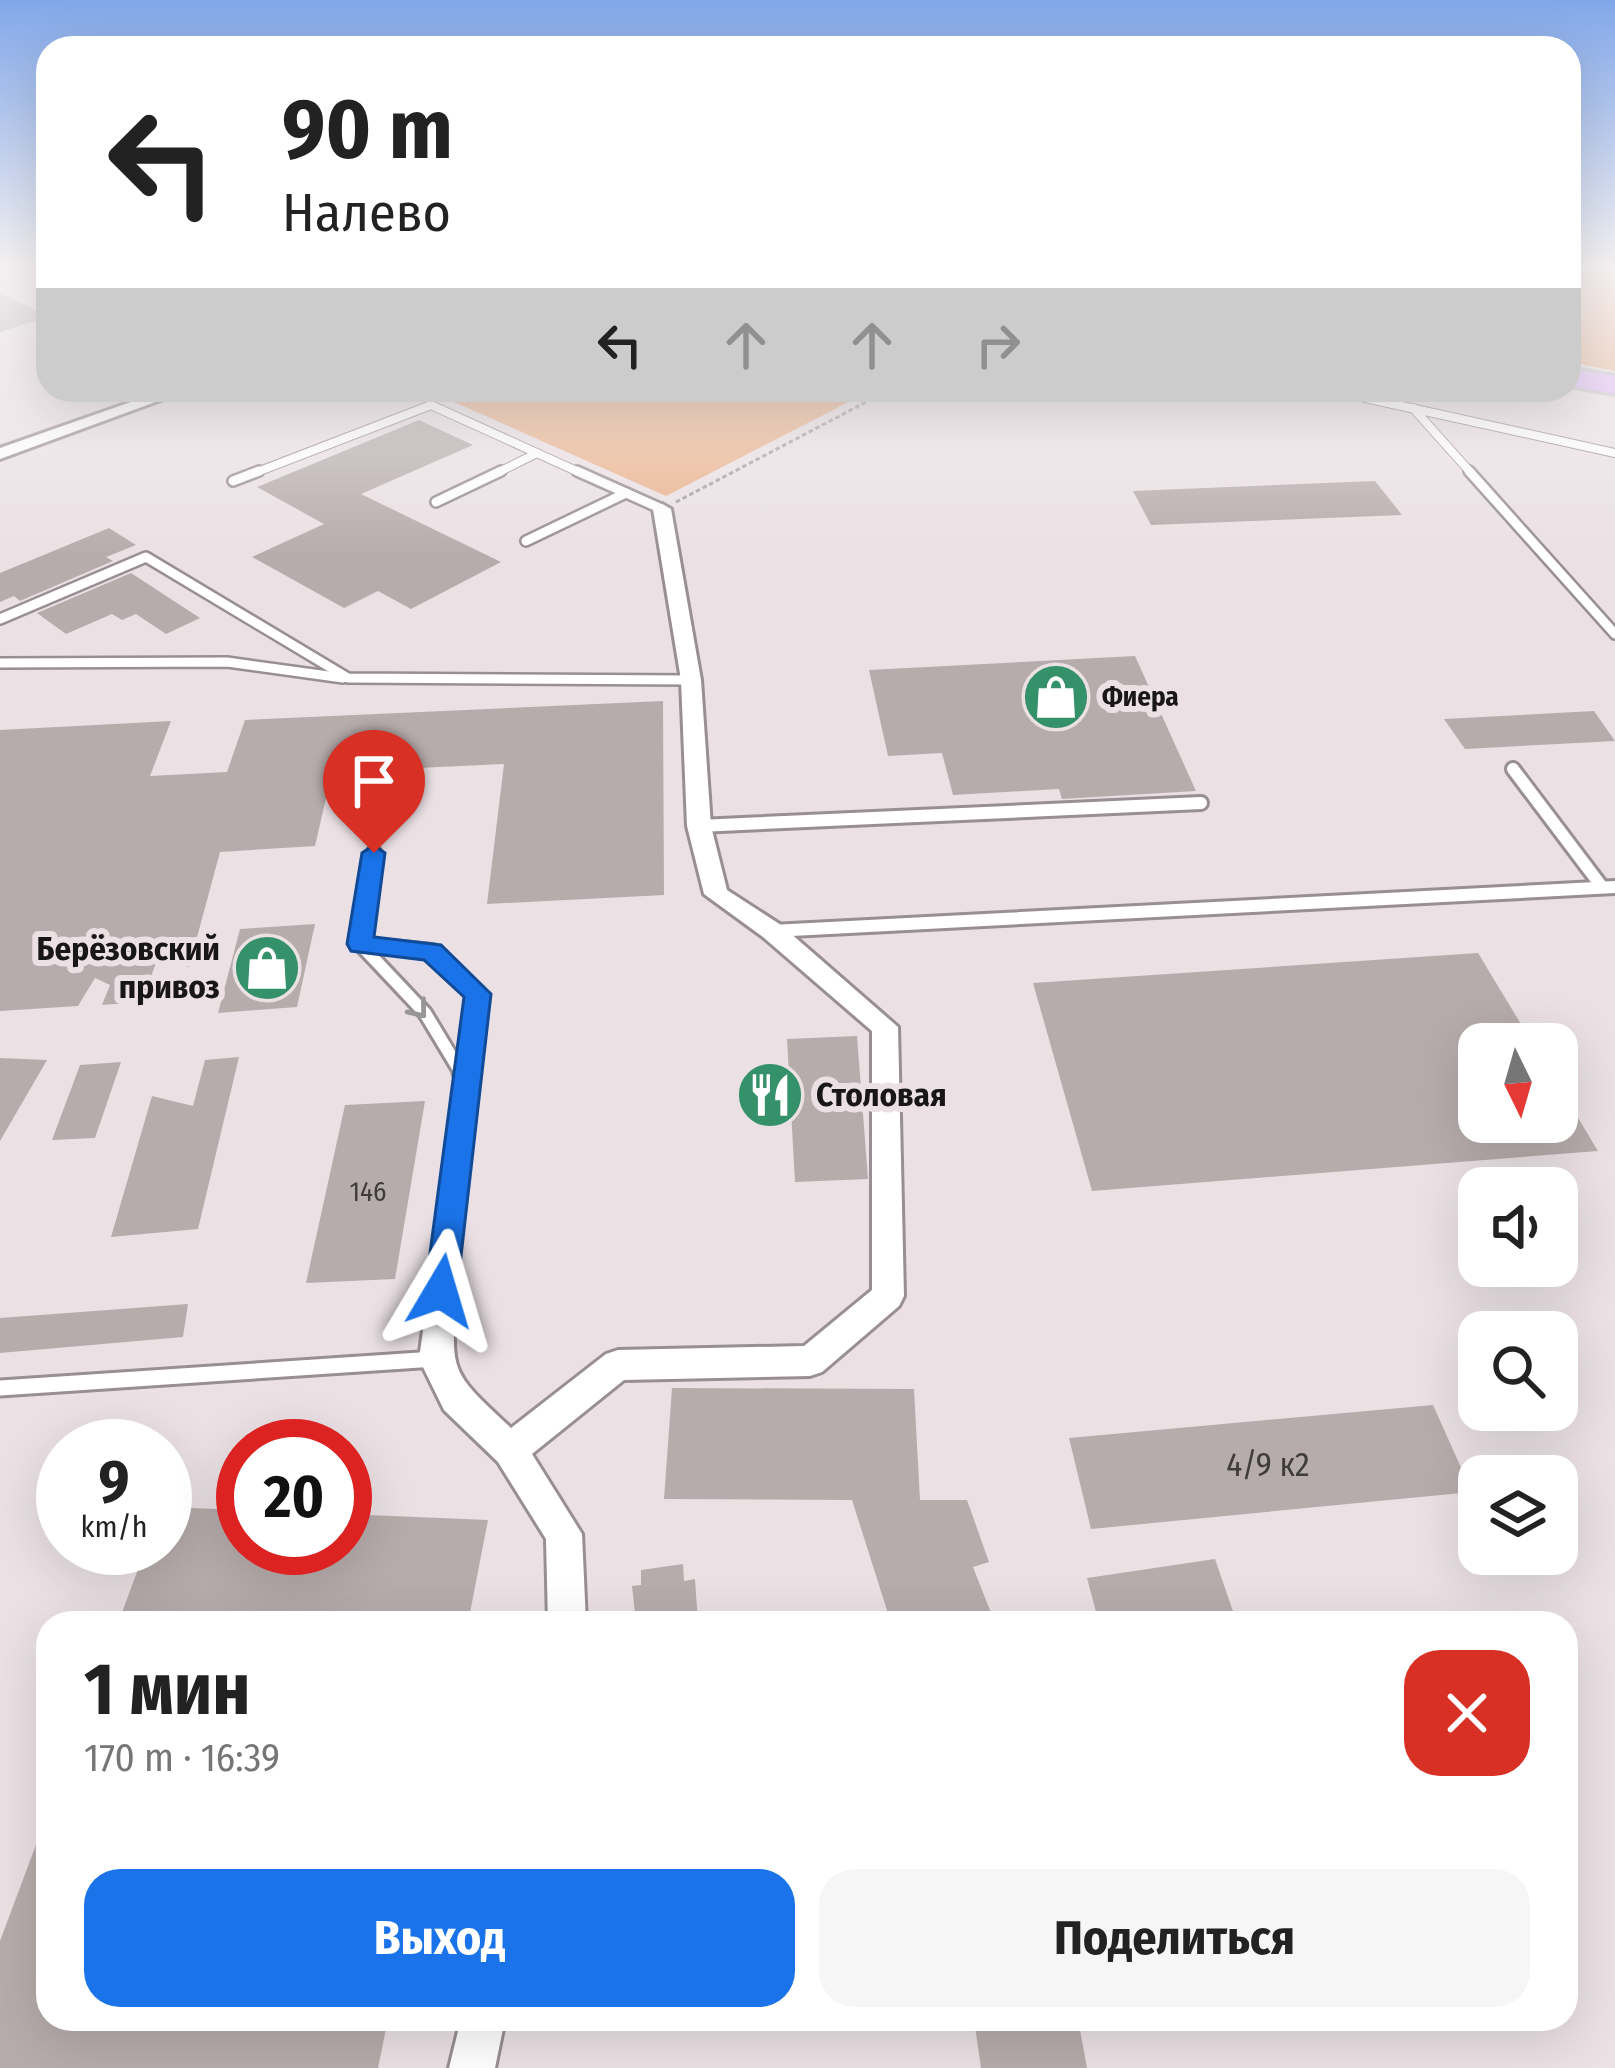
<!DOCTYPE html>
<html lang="ru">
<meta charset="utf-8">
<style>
body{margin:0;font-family:"Fira Sans Condensed",sans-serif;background:#f6f6f6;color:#222;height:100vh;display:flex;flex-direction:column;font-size:45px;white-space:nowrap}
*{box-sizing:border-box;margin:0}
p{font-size:39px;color:#767676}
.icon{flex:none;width:66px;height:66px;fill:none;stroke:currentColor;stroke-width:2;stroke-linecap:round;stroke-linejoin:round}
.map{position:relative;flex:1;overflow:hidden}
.side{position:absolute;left:36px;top:1611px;width:1542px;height:420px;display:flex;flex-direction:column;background:#fff;border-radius:36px;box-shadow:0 12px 48px #0002}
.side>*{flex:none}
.hud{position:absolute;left:36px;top:36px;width:1545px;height:366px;border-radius:36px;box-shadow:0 12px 48px #0002;background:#fff;color:#222;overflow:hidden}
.needle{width:78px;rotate:175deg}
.controls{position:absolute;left:1458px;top:1023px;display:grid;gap:24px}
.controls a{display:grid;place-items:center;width:120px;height:120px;border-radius:24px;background:#fff;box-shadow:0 12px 48px #0002;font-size:60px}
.speed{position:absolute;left:36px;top:1419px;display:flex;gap:24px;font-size:60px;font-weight:700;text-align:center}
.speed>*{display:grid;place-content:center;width:156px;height:156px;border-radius:50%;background:#fff;box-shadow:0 12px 48px #0002;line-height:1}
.speed small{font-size:30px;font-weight:400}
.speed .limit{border:18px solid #d22;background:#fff;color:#111}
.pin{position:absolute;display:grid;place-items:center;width:102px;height:102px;color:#fff;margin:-123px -51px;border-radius:50% 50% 50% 0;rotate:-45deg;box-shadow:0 0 12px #0007}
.pin .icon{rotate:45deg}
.me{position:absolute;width:132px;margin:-66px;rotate:7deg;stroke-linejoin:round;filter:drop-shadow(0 0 9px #0008)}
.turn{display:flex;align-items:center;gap:42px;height:252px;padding:0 48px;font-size:54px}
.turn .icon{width:156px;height:156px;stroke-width:2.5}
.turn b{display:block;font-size:84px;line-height:102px}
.lanes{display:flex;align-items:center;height:114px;padding:0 48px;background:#0003;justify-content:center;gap:60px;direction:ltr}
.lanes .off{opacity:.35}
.round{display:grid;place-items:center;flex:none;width:126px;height:126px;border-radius:36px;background:#f6f6f6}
.overview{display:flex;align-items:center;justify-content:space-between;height:204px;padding:0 48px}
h1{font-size:72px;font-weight:700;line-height:90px}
.button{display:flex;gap:24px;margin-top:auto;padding:24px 48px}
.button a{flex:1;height:138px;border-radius:36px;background:#1a73e8;color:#fff;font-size:48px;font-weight:700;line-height:138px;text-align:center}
.button a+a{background:#f6f6f6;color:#222}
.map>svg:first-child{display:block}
.green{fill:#eab38d}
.building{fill:#b7acac}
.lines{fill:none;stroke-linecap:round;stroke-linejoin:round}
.lane-far3-casing{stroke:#988e93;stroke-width:10}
.lane-far2-casing{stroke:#988e93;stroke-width:14}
.lane-far1-casing{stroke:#988e93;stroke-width:18}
.lane-casing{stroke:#988e93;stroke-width:21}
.street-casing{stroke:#988e93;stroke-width:6}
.highway-casing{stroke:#c3c2c3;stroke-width:6}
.path{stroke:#a79fa2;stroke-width:3;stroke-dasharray:4.5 3;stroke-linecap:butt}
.lane-far3{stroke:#fff;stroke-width:8}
.lane-far2{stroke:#fff;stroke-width:9}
.lane-far1{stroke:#fff;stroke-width:12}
.lane{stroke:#fff;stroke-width:15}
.street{fill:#fff;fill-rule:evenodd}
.highway{fill:#dfb8fb;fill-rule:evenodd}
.oneway{stroke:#989697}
.route{fill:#1a73e8;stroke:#114b97;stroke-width:3}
.labels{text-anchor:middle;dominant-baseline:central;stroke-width:12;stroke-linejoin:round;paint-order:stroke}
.far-poi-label{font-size:27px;font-weight:bold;fill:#191617;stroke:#ebe1e5;text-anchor:start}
.number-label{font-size:27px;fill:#403c3c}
.poi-label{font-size:33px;font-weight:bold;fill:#191617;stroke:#ebe1e5;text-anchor:end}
.near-number-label{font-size:33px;fill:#403c3c}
</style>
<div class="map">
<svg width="1615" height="2068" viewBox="0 0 1615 2068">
<rect width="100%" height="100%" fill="#ebe1e5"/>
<!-- green -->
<g class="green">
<polygon points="1569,267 1615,267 1615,371 1569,362"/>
<polygon points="446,390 872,390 666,496 436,394"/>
</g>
<!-- building -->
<g class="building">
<polygon points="0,292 48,317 0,332"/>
<polygon points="419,420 473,445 361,494 501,562 411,609 378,591 344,608 252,557 324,524 257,487"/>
<polygon points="1375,481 1402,515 1151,525 1133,491"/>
<polygon points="109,528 136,545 106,557 113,561 20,601 14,596 0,602 0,573"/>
<polygon points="131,573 200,618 166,634 136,614 122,620 112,614 66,634 37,613"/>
<polygon points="1135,656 1196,791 1062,799 1059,789 953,795 942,753 888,756 869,670"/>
<polygon points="663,701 664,895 487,904 504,764 332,772 315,846 220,852 189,967 158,957 142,1002 102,1005 110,985 95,978 78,1006 0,1011 0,730 171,721 150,776 227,772 245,720"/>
<polygon points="1594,711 1615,741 1465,749 1444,719"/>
<polygon points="315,924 297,1007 218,1013 240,929"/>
<polygon points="1478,953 1533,1044 1479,1044 1479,1122 1557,1122 1557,1083 1598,1151 1092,1191 1033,983"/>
<polygon points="857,1036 868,1179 795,1182 787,1039"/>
<polygon points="239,1057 198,1229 111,1237 152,1096 193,1106 205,1060"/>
<polygon points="0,1058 47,1060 0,1141"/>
<polygon points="121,1062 95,1138 52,1140 80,1065"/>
<polygon points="425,1101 395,1279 306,1283 345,1105"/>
<polygon points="188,1304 183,1337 0,1353 0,1318"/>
<polygon points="672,1388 914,1389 920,1500 967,1500 989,1562 973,1567 995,1623 891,1623 852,1500 664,1499"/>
<polygon points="1433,1405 1472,1492 1091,1529 1069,1438"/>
<polygon points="165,1507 243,1510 243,1548 345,1548 345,1514 488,1520 468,1623 118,1623 146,1548 165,1548"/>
<polygon points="1215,1559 1237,1623 1099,1623 1087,1578"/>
<polygon points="683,1564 684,1581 695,1579 698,1623 636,1623 632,1586 641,1585 641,1570"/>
<polygon points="46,1818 48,2019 388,2019 378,2068 0,2068 0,1941"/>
<polygon points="974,2019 1078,2019 1087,2068 981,2068"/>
</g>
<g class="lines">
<defs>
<g id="lane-far3">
<polyline points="1329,390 1615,453"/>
<polyline points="1413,408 1472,474"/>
<polyline points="252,474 431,405 583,474"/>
<polyline points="495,474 537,453"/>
</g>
<g id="lane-far2">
<polyline points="577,471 662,509"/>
<polyline points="1469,471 1615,634"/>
<polyline points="233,481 259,471"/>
<polyline points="436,502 501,471"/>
<polyline points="526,541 626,493"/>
<polyline points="0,619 146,557 348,678 691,680"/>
<polyline points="0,663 227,662 343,678"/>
</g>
<g id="lane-far1">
<polyline points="1513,769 1602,887"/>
<polyline points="699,826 1201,803"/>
<polyline points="772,931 1615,887"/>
<polyline points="360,944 432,951 477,994 467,1076"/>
<polyline points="360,944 425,1013 463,1076"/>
<polyline points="360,944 374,852"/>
</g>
<g id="lane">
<polyline points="461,1073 467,1082"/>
<polyline points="441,1291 467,1073"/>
<polyline points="0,1388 435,1359"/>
</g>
<g id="street">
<polygon points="165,390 188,390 0,459 0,448"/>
<path d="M662,504l9,5 30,171 10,146 16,64 54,35 117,102 6,269 -5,10 -77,66 -12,4 -186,4 -92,74 50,80 4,89h-38l-2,-84 -48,-77 -54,-52 -25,-51 11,-78 11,-4 11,4 5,10c-7,83 -7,80 54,137l95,-74 12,-4 186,-4 68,-56v-259l-109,-94 -59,-43 -17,-68 -6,-146 -28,-171z"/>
<polygon points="461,2019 505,2019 495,2068 449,2068"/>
</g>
<polygon id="highway" points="1569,368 1615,376 1615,394 1569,386"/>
</defs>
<!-- lane-far3 casing -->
<use href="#lane-far3" class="lane-far3-casing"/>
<!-- lane-far2 casing -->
<use href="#lane-far2" class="lane-far2-casing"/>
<!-- lane-far1 casing -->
<use href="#lane-far1" class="lane-far1-casing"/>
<!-- lane casing -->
<use href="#lane" class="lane-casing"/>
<!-- street casing -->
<use href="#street" class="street-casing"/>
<!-- highway casing -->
<use href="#highway" class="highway-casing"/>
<!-- path -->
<polyline class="path" points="676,502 889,390"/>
<!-- lane-far3 -->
<use href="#lane-far3" class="lane-far3"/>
<!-- lane-far2 -->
<use href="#lane-far2" class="lane-far2"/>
<!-- lane-far1 -->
<use href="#lane-far1" class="lane-far1"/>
<!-- lane -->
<use href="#lane" class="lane"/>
<!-- street -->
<use href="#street" class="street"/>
<!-- highway -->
<use href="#highway" class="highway"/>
</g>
<!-- one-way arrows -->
<defs><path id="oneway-chevron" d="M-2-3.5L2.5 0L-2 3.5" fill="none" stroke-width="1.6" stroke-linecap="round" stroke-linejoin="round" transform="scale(3)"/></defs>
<use class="oneway" href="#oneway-chevron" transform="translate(419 1010) rotate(51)"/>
<!-- sky -->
<linearGradient id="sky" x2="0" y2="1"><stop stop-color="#81a7e9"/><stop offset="0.48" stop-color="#f6f2f3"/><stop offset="1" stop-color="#f6f2f3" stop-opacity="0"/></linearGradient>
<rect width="1615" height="556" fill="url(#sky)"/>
<!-- route -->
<polygon class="route" points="374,845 385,853 374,937 441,945 491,994 457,1291 453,1301 441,1305 430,1301 425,1291 464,997 424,960 351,951 347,944 362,853"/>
<!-- icons -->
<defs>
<symbol id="shop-disc" viewBox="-11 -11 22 22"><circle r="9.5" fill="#359169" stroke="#ebe1e5"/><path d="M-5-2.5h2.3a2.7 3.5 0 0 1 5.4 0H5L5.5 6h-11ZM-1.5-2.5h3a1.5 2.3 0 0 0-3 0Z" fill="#fff"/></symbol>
<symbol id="restaurant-disc" viewBox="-11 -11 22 22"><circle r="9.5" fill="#359169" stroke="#ebe1e5"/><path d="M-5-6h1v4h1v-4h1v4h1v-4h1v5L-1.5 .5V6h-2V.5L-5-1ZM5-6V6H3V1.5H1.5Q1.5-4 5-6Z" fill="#fff"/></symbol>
</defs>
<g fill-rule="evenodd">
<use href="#shop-disc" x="1018" y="659" width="76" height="76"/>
<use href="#shop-disc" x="229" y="930" width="76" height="76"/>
<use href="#restaurant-disc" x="732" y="1057" width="76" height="76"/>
</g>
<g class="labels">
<!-- far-poi labels -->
<g class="far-poi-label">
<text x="1102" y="697">Фиера</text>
</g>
<!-- number labels -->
<g class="number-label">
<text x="368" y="1192">146</text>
</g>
<!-- poi labels -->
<g class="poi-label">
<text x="220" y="949">Берёзовский<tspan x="220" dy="38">привоз</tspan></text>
<text x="816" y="1095" text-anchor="start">Столовая</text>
</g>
<!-- near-number labels -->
<g class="near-number-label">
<text x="1268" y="1465">4/9 к2</text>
</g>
</g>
</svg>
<div class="controls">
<a><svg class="needle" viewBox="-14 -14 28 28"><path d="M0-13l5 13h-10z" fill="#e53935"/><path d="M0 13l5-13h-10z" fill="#767676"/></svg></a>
<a><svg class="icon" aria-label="sound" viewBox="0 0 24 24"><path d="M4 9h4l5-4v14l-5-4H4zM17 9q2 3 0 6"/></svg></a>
<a><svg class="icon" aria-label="search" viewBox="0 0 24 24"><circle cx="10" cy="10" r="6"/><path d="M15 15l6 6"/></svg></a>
<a><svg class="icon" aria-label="layers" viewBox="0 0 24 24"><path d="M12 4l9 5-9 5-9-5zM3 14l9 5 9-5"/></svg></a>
</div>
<div class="speed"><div>9<small>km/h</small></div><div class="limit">20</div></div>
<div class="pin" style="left:374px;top:853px;background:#d93025"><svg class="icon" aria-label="arrive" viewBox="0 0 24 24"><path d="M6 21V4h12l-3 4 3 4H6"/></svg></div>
<svg class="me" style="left:441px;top:1291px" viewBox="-20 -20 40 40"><path d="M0-17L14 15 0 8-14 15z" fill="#1a73e8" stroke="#fff" stroke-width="4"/></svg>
<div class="hud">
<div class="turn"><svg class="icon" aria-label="left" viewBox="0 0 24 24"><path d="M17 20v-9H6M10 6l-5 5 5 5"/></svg><div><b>90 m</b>Налево</div></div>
<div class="lanes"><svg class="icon" aria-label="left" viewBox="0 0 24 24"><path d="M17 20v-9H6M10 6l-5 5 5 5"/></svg><svg class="icon off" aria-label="ahead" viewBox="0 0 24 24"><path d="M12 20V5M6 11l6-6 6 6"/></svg><svg class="icon off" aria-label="ahead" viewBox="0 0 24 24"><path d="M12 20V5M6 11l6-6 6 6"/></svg><svg class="icon off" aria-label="right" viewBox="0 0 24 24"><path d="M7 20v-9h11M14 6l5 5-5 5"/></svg></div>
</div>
<section class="side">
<div class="overview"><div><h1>1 мин</h1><p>170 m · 16:39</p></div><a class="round" style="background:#d93025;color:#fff"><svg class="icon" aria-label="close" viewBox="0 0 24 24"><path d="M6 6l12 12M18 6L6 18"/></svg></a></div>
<div class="button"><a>Выход</a><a>Поделиться</a></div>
</section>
</div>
